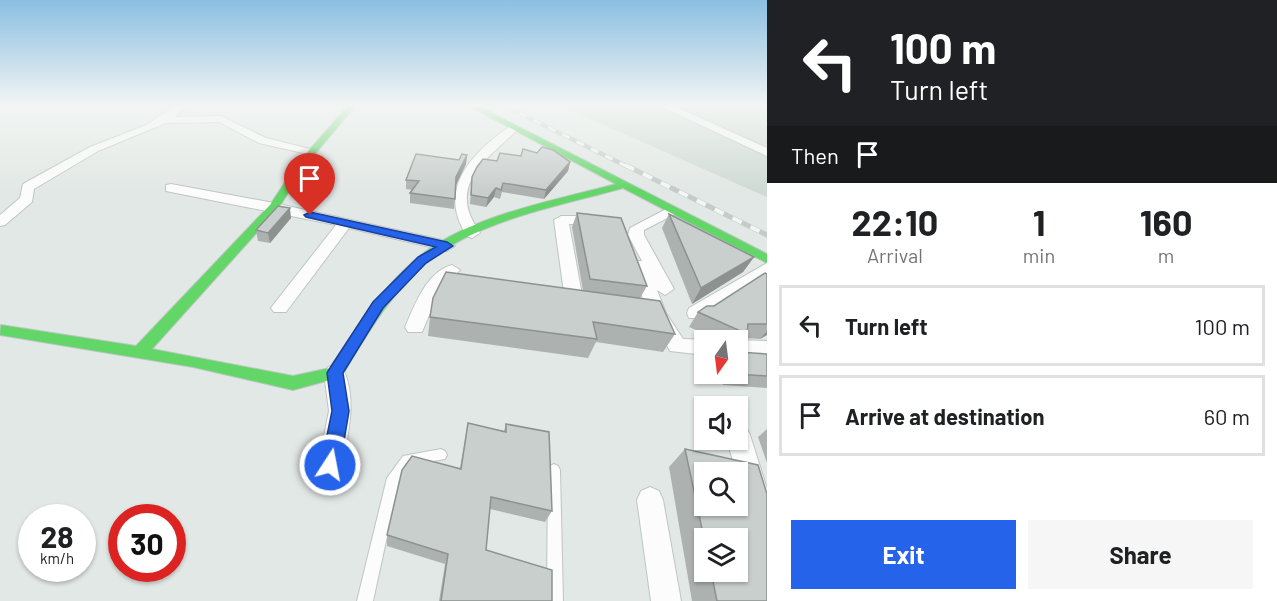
<!DOCTYPE html>
<style>
body{margin:0;font-family:Barlow,sans-serif;background:#f6f6f6;color:#202124;height:100vh;display:flex;flex-direction:column;font-size:22px;white-space:nowrap}
*{box-sizing:border-box;margin:0}
p{font-size:20px;color:#757577}
.icon{flex:none;width:33px;height:33px;fill:none;stroke:currentColor;stroke-width:2;stroke-linecap:round;stroke-linejoin:round}
.map{position:relative;flex:1;overflow:hidden}
.drawer{display:flex;flex-direction:column;background:#fff;width:510px}
.drawer>*{flex:none}
.top-card{background:#202124;color:#fff;overflow:hidden}
.needle{width:39px;rotate:194deg}
.fabs{position:absolute;left:694px;top:330px;display:grid;gap:12px}
.fabs a{display:grid;place-items:center;width:54px;height:54px;border-radius:0px;background:#fff;box-shadow:0 2px 4px #0004;font-size:30px}
.speed{position:absolute;left:18px;top:504px;display:flex;gap:12px;font-size:30px;font-weight:700;text-align:center}
.speed>*{display:grid;place-content:center;width:78px;height:78px;border-radius:50%;background:#fff;box-shadow:0 2px 4px #0004;line-height:1}
.speed small{font-size:15px;font-weight:400}
.speed .limit{border:9px solid #d22;background:#fff;color:#111}
.pin{position:absolute;display:grid;place-items:center;width:51px;height:51px;color:#fff;margin:-62px -26px;border-radius:50% 50% 50% 0;rotate:-45deg;box-shadow:0 0 6px #0007}
.pin .icon{rotate:45deg}
.me{position:absolute;width:66px;margin:-33px;rotate:11deg;stroke-linejoin:round;filter:drop-shadow(0 0 4px #0008)}
.turn{display:flex;align-items:center;gap:21px;height:126px;padding:0 24px;font-size:27px}
.turn .icon{width:78px;height:78px;stroke-width:2.5}
.turn b{display:block;font-size:42px;line-height:51px}
.then{display:flex;align-items:center;height:57px;padding:0 24px;background:#0003;gap:12px;font-size:22px}
.eta{display:flex;justify-content:space-evenly;align-items:center;height:102px;text-align:center}
.eta b{font-size:36px;font-weight:700;line-height:42px}
.primary-button{display:flex;gap:12px;margin-top:auto;padding:12px 24px}
.primary-button a{flex:1;height:69px;border-radius:0px;background:#2563eb;color:#fff;font-size:24px;font-weight:700;line-height:69px;text-align:center}
.primary-button a+a{background:#f6f6f6;color:#202124}
ul{padding:0;list-style:none}
li{display:flex;align-items:center;gap:18px;height:81px;margin:0 12px 9px;padding:0 12px;border:3px solid #e0e0e0;border-radius:0px}
li div{flex:1}
li b{display:block;font-size:22px}
li em{font-style:normal}
main{display:flex;flex:1;min-height:0}
.map>svg:first-child{display:block}
.built{fill:#cfdad5}
.lines{fill:none;stroke-linecap:round;stroke-linejoin:round}
.lane-casing{stroke:#bfc5c2;stroke-width:2}
.street-casing{stroke:#bfc5c2;stroke-width:2}
.fast-casing{stroke:#bec6c3;stroke-width:2}
.lane{fill:#fbfcfb;fill-rule:evenodd}
.street{fill:#fbfcfb;fill-rule:evenodd}
.fast{fill:#63d668;fill-rule:evenodd}
.rail-far1-casing{stroke:#c6cac9;stroke-width:4.5}
.rail-casing{stroke:#c6cac9;stroke-width:5}
.rail-far1{stroke:#eff8f4;stroke-width:3;stroke-dasharray:8;stroke-linecap:butt}
.rail{stroke:#eff8f4;stroke-width:4;stroke-dasharray:10;stroke-linecap:butt}
.wall{fill:#adb2b0;fill-rule:evenodd}
.shaded-wall{fill:#8d9190}
.building{fill:#c9cfcd;stroke:#8d9190;stroke-width:1.5;fill-rule:evenodd}
.route{fill:#2563eb;stroke:#184099;stroke-width:1.5}
</style>
<main>
<div class="map">
<svg width="767" height="601" viewBox="0 0 767 601">
<rect width="100%" height="100%" fill="#e2e8e5"/>
<!-- built -->
<polygon class="built" points="561,106 767,106 767,197"/>
<g class="lines">
<defs>
<g id="lane">
<polygon points="441,449 445,451 447,455 445,459 410,465 399,481 373,601 357,601 387,478 403,456"/>
<polygon points="554,464 558,466 560,470 563,601 547,601 548,470 550,466"/>
</g>
<g id="street">
<polygon points="175,106 187,106 175,117 221,116 266,138 318,151 312,155 259,143 219,122 166,123 98,151 34,189 32,202 5,225 0,226 0,215 20,198 23,184 90,147 146,125"/>
<polygon points="660,106 674,106 767,148 767,156"/>
<path d="M510,126l9,2c-21,23 -62,45 -50,84 2,7 7,14 11,21l-8,5 -5,-2c-31,-47 5,-83 43,-110z"/>
<polygon points="171,184 274,203 447,241 455,246 447,251 349,228 286,312 274,312 271,308 274,304 336,225 166,191 166,185"/>
<polygon points="672,206 679,210 677,213 644,230 644,235 674,289 665,295 657,290 666,313 683,339 708,340 705,340 705,355 670,351 651,317 638,315 636,310 638,305 645,304 630,265 632,261 642,261 628,235 630,228"/>
<polygon points="561,216 599,216 606,220 599,224 569,224 583,300 574,306 565,300 554,220"/>
<polygon points="767,263 767,276 703,318 689,318 687,313 689,308"/>
<path d="M452,265l8,5 -22,24 -16,38h-14l-3,-5c10,-22 21,-55 47,-62z"/>
<polygon points="738,340 767,341 767,357 738,356"/>
<path d="M335,365l7,2c16,30 6,67 0,98l-3,8 -9,4 -9,-4 -3,-8 11,-54 -5,-38 4,-6z"/>
<polygon points="738,424 746,427 750,435 767,489 767,547 757,543 753,533 727,440 738,440"/>
<polygon points="650,487 659,491 663,500 681,601 651,601 637,500 641,491"/>
</g>
<path id="fast" d="M348,106h7l-51,61 -26,42 -126,140 141,27 37,-8c25,-38 50,-78 85,-108 51,-44 137,-59 201,-76l-147,-78h9l289,148v9l-144,-75c-63,18 -147,32 -198,76 -36,31 -60,74 -84,113l-48,13 -100,-23 -193,-32 1,-10 135,21 134,-141 27,-41z"/>
</defs>
<!-- lane casing -->
<use href="#lane" class="lane-casing"/>
<!-- street casing -->
<use href="#street" class="street-casing"/>
<!-- fast casing -->
<use href="#fast" class="fast-casing"/>
<!-- lane -->
<use href="#lane" class="lane"/>
<!-- street -->
<use href="#street" class="street"/>
<!-- fast -->
<use href="#fast" class="fast"/>
<defs>
<polyline id="rail-far1" points="505,106 628,167"/>
<polyline id="rail" points="625,165 767,235"/>
</defs>
<!-- rail-far1 casing -->
<use href="#rail-far1" class="rail-far1-casing"/>
<!-- rail casing -->
<use href="#rail" class="rail-casing"/>
<!-- rail-far1 -->
<use href="#rail-far1" class="rail-far1"/>
<!-- rail -->
<use href="#rail" class="rail"/>
</g>
<!-- wall -->
<g class="wall">
<polygon points="467,155 466,164 456,185 454,209 410,203 410,193 413,190 406,189 406,180 459,160"/>
<polygon points="497,161 570,162 568,171 544,199 502,192 500,199 494,197 486,207 470,204 472,177"/>
<polygon points="577,213 647,286 640,298 675,334 663,352 596,342 588,358 428,336 430,317 583,291 572,227"/>
<polygon points="669,214 754,257 743,272 692,304 662,228"/>
<polygon points="291,218 270,243 258,241 256,230"/>
<polygon points="767,274 767,335 760,339 744,338 738,345 738,340 719,340 689,327 698,312 714,306"/>
<polygon points="767,354 767,388 723,385 717,374 738,374"/>
<polygon points="468,423 504,431 506,424 552,511 545,522 490,509 486,550 552,601 439,601 445,564 387,546 387,535 460,468"/>
<polygon points="767,429 767,463 758,437"/>
<path d="M685,449l82,152h-75l-23,-134zM705,538l33,34h-33z"/>
</g>
<!-- shaded-wall -->
<g class="shaded-wall">
<polygon points="467,155 466,164 455,187 456,177"/>
<polygon points="570,162 568,171 544,199 546,190"/>
<polygon points="496,188 494,197 486,207 488,198"/>
<polygon points="290,208 291,218 270,243 268,233"/>
<polygon points="754,257 743,272 692,304 701,288"/>
<polygon points="767,331 767,335 760,339"/>
</g>
<!-- building -->
<g class="building">
<polygon points="542,147 553,150 570,162 546,190 503,183 501,190 496,188 488,198 471,195 472,177 477,167 483,159 497,161 500,153 521,156 523,149 537,153"/>
<polygon points="416,154 459,160 462,154 467,155 456,177 455,199 410,193 419,181 406,180"/>
<polygon points="278,206 290,208 268,233 256,230"/>
<polygon points="577,213 621,218 647,286 590,279"/>
<polygon points="669,214 754,257 701,288"/>
<polygon points="446,272 660,301 675,334 593,322 597,339 430,317 433,298"/>
<polygon points="765,273 767,274 767,324 748,324 747,334 698,312 707,306 714,306"/>
<polygon points="738,352 767,354 767,376 732,374 738,374"/>
<polygon points="468,423 506,432 506,424 549,432 552,511 491,497 486,550 552,570 552,601 441,601 448,554 387,535 402,470 412,456 461,469"/>
<path d="M685,449l73,16 9,29v107h-50l-6,-29h27v-34h-33v5zM705,472h33v34h-33z"/>
</g>
<!-- sky -->
<linearGradient id="sky" x2="0" y2="1"><stop stop-color="#8bbfe2"/><stop offset="0.55" stop-color="#f2f5f3"/><stop offset="1" stop-color="#f2f5f3" stop-opacity="0"/></linearGradient>
<rect width="767" height="191" fill="url(#sky)"/>
<!-- route -->
<polygon class="route" points="310,212 447,242 453,246 426,263 383,308 343,373 349,411 340,465 337,471 330,474 324,471 321,465 332,411 327,373 330,368 373,302 418,257 436,247 306,217 304,215"/>
</svg>
<div class="fabs">
<a><svg class="needle" viewBox="-14 -14 28 28"><path d="M0-13l5 13h-10z" fill="#e53935"/><path d="M0 13l5-13h-10z" fill="#757577"/></svg></a>
<a><svg class="icon" aria-label="sound" viewBox="0 0 24 24"><path d="M4 9h4l5-4v14l-5-4H4zM17 9q2 3 0 6"/></svg></a>
<a><svg class="icon" aria-label="search" viewBox="0 0 24 24"><circle cx="10" cy="10" r="6"/><path d="M15 15l6 6"/></svg></a>
<a><svg class="icon" aria-label="layers" viewBox="0 0 24 24"><path d="M12 4l9 5-9 5-9-5zM3 14l9 5 9-5"/></svg></a>
</div>
<div class="speed"><div>28<small>km/h</small></div><div class="limit">30</div></div>
<div class="pin" style="left:310px;top:215px;background:#d93025"><svg class="icon" aria-label="arrive" viewBox="0 0 24 24"><path d="M6 21V4h12l-3 4 3 4H6"/></svg></div>
<svg class="me" style="left:330px;top:465px" viewBox="-20 -20 40 40"><circle r="17" fill="#2563eb" stroke="#fff" stroke-width="3"/><path d="M0-11L8 9 0 5-8 9z" fill="#fff"/></svg>
</div>
<section class="drawer">
<div class="top-card">
<div class="turn"><svg class="icon" aria-label="left" viewBox="0 0 24 24"><path d="M17 20v-9H6M10 6l-5 5 5 5"/></svg><div><b>100 m</b>Turn left</div></div>
<div class="then">Then<svg class="icon" aria-label="arrive" viewBox="0 0 24 24"><path d="M6 21V4h12l-3 4 3 4H6"/></svg></div>
</div>
<div class="eta">
<div><b>22:10</b><p>Arrival</p></div>
<div><b>1</b><p>min</p></div>
<div><b>160</b><p>m</p></div>
</div>
<ul>
<li><svg class="icon" aria-label="left" viewBox="0 0 24 24"><path d="M17 20v-9H6M10 6l-5 5 5 5"/></svg><div><b>Turn left</b></div><em>100 m</em></li>
<li><svg class="icon" aria-label="arrive" viewBox="0 0 24 24"><path d="M6 21V4h12l-3 4 3 4H6"/></svg><div><b>Arrive at destination</b></div><em>60 m</em></li>
</ul>
<div class="primary-button"><a>Exit</a><a>Share</a></div>
</section>
</main>
